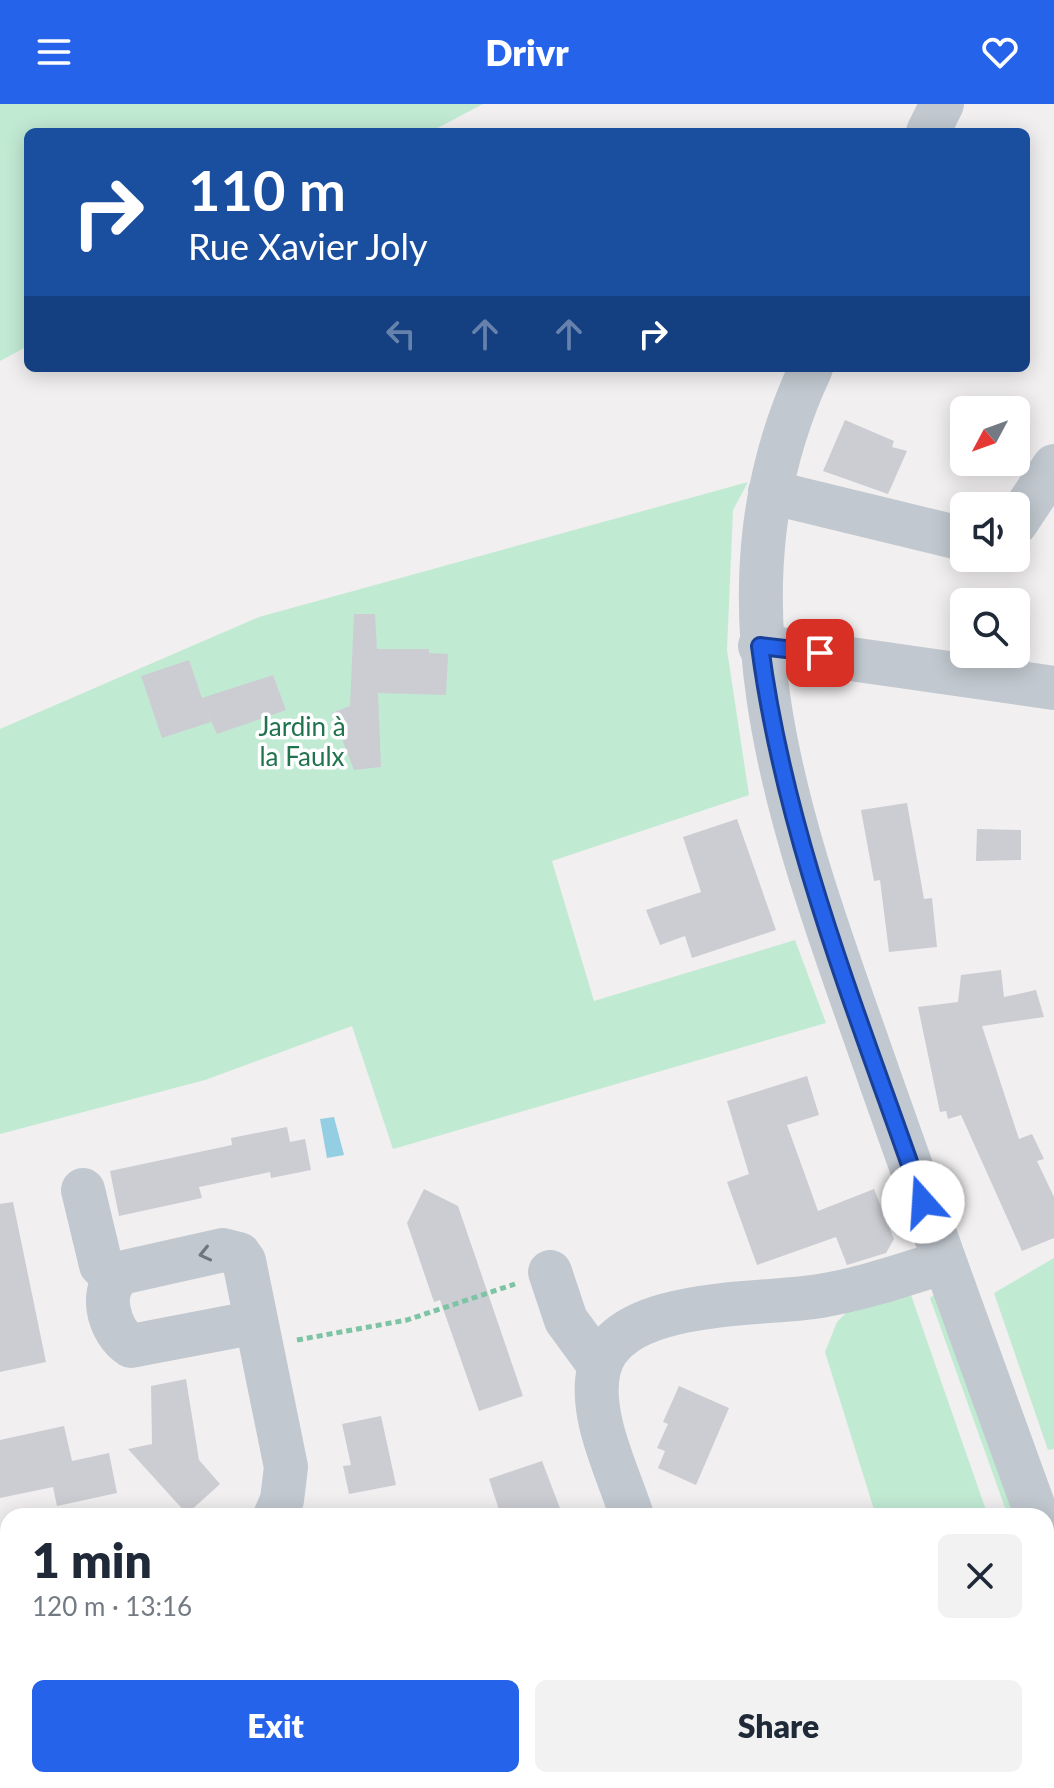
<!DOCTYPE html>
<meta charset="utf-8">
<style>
body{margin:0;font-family:Lato,sans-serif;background:#f2f2f3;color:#1f2937;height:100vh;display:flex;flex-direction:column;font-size:30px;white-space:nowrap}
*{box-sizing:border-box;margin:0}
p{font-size:26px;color:#747a83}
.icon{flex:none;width:44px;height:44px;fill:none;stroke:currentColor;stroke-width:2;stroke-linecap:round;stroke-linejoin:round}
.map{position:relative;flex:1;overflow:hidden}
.drawer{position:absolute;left:0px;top:1404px;width:1054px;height:280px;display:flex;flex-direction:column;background:#fff;border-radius:24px 24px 0 0;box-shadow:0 4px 20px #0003}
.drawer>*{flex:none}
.hud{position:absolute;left:24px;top:24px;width:1006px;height:244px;border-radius:12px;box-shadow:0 4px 20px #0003;background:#1a4fa0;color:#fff;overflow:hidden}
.needle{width:52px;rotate:229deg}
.buttons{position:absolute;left:950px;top:292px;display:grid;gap:16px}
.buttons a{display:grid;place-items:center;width:80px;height:80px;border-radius:12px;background:#fff;box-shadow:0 4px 20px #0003;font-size:40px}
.pin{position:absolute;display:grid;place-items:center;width:68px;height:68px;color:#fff;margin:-34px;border-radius:16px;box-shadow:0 4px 12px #0006}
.me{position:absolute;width:88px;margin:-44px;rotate:341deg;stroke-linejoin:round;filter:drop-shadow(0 0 6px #0008)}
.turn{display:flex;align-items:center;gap:28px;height:168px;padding:0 32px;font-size:36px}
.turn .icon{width:104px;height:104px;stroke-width:2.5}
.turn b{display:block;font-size:56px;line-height:68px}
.lanes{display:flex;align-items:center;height:76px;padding:0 32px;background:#0003;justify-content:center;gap:40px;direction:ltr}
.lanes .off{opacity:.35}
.round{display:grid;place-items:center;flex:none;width:84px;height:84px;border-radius:12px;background:#f2f2f3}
.head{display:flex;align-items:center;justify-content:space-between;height:136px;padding:0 32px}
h1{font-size:48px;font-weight:800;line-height:60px}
.action{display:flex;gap:16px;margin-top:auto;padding:16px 32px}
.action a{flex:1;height:92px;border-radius:12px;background:#2563eb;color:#fff;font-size:32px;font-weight:800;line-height:92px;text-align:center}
.action a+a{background:#f2f2f3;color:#1f2937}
header{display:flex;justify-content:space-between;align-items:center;height:104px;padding:0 32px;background:#2563eb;color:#fff;font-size:36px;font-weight:800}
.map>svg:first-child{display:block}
.green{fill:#c1ead3}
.water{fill:#93cee2}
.building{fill:#cccdd3}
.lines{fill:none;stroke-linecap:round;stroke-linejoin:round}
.path{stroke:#7dc4a5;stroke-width:5;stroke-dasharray:6 4;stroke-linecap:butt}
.minor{stroke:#c1c8cf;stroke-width:44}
.oneway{stroke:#6d757d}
.route-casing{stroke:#184099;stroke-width:20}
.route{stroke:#2563eb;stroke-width:14}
.labels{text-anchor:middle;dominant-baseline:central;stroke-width:7;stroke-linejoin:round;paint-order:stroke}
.park-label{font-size:26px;fill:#21734e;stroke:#fff}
</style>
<header><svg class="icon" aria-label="menu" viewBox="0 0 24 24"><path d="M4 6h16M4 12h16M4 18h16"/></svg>Drivr<svg class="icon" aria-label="heart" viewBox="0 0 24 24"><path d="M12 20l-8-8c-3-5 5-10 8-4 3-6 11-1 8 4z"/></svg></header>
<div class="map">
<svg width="1054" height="1684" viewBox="0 0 1054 1684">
<rect width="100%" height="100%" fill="#f1efef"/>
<!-- green -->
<g class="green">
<polygon points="0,0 483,0 430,28 28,28 28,242 0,257"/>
<polygon points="748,378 733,406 727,546 749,691 552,757 594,897 795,836 826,919 393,1045 352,922 205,976 0,1030 0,625 259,513"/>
<polygon points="1054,1154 1054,1345 1048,1346 994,1189"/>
<polygon points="935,1190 1019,1412 1008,1412 930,1194"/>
<polygon points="911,1191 988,1412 876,1412 825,1248 837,1218 851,1204"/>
</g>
<!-- water -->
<polygon class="water" points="334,1013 344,1051 327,1054 320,1015"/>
<!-- building -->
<g class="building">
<polygon points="845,316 894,337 892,343 907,347 888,390 823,367"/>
<polygon points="354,510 375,510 377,545 429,545 429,549 448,550 446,591 378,589 381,663 354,666 332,609 350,602"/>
<polygon points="189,556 202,594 273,571 286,606 217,630 206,606 211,618 162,634 141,572"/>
<polygon points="907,699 924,795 932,794 937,843 889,848 880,776 874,777 861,706"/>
<polygon points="737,715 776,826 692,854 685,832 660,841 646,806 701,788 683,733"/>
<polygon points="977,725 1021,726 1021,756 976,757"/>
<polygon points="1001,866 1004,893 1036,886 1044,913 982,922 1019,1035 1032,1030 1044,1055 1037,1057 1054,1093 1054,1134 1022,1147 961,1011 948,1015 946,1007 940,1008 918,903 958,898 961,871"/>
<polygon points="807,972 819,1011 787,1021 818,1107 874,1085 894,1135 886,1149 847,1161 836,1133 757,1161 727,1078 749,1070 727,997"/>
<polygon points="287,1023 290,1038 305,1035 311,1066 271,1074 270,1068 199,1083 202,1094 119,1112 110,1067 232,1041 231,1034"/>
<polygon points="424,1085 458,1102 523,1292 479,1307 440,1196 434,1198 407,1119"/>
<polygon points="13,1098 46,1258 0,1268 0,1100"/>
<polygon points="186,1275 199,1356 220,1380 187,1410 128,1345 152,1340 151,1282"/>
<polygon points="679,1282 729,1304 696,1381 658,1364 665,1347 657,1344 668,1320 663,1318"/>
<polygon points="381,1312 396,1381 349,1390 343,1362 351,1361 342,1320"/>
<polygon points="64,1322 72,1357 109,1349 117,1389 57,1402 53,1383 0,1394 0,1336"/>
<polygon points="542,1357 563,1412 501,1412 489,1375"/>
</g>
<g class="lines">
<!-- path -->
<g class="path">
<polyline points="297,1236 407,1216 515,1180"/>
<polyline points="1046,1537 1054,1559"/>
</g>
<!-- minor -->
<g class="minor">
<polyline points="928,28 942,0"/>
<path d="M811,264c-113,240 -11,480 69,711 51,146 104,292 157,437"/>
<polyline points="770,388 964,435"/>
<polyline points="1016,419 1054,362"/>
<polyline points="760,542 1054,584"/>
<polyline points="83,1086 101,1161 114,1174"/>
<polyline points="550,1168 566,1216 599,1261"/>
<path d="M256,1218l-125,24c-23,-14 -35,-61 -6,-74l98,-22 16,4 5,7 42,206 -4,33 -7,16"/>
<path d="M632,1412c-14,-44 -44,-101 -33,-147 17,-73 165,-63 221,-73 42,-7 83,-21 124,-34"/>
<polyline points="1046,1436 1054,1458"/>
<polyline points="280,1676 282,1684"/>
<polyline points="718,1676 721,1684"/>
</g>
</g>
<!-- one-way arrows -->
<defs><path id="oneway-chevron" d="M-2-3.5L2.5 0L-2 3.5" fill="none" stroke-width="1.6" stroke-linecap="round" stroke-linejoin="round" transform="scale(2)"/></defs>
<use class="oneway" href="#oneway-chevron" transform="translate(205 1150) rotate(167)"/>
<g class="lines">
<defs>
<path id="route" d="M820,549l-60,-7c25,193 100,373 163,556"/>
</defs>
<!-- route casing -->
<use href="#route" class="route-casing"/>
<!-- route -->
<use href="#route" class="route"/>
</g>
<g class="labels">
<!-- park labels -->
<g class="park-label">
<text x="302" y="622">Jardin à<tspan x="302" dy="30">la Faulx</tspan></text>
</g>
</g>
</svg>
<div class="buttons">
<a><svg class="needle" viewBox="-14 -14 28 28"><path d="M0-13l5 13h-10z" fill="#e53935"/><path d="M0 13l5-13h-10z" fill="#747a83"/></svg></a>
<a><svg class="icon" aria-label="sound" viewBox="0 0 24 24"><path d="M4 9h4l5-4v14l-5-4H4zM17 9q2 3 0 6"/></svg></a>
<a><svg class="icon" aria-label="search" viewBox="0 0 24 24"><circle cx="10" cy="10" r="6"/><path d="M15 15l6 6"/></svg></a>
</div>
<div class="pin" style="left:820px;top:549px;background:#d93025"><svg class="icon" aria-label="arrive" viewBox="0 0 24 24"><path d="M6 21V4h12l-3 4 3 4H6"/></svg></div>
<svg class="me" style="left:923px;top:1098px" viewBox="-20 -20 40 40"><circle r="19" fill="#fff"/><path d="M0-13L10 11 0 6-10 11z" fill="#2563eb"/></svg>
<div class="hud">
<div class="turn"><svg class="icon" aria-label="right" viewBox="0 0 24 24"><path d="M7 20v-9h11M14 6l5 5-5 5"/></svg><div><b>110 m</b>Rue Xavier Joly</div></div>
<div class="lanes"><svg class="icon off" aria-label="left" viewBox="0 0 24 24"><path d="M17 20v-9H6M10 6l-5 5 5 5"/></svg><svg class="icon off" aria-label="ahead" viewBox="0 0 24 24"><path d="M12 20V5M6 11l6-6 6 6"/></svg><svg class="icon off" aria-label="ahead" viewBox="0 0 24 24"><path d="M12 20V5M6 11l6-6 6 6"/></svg><svg class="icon" aria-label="right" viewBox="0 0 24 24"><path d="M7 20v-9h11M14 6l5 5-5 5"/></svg></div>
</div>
<section class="drawer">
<div class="head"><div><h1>1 min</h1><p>120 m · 13:16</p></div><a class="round"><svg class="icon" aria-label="close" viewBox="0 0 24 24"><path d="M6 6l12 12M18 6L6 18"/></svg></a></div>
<div class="action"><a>Exit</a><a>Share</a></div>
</section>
</div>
